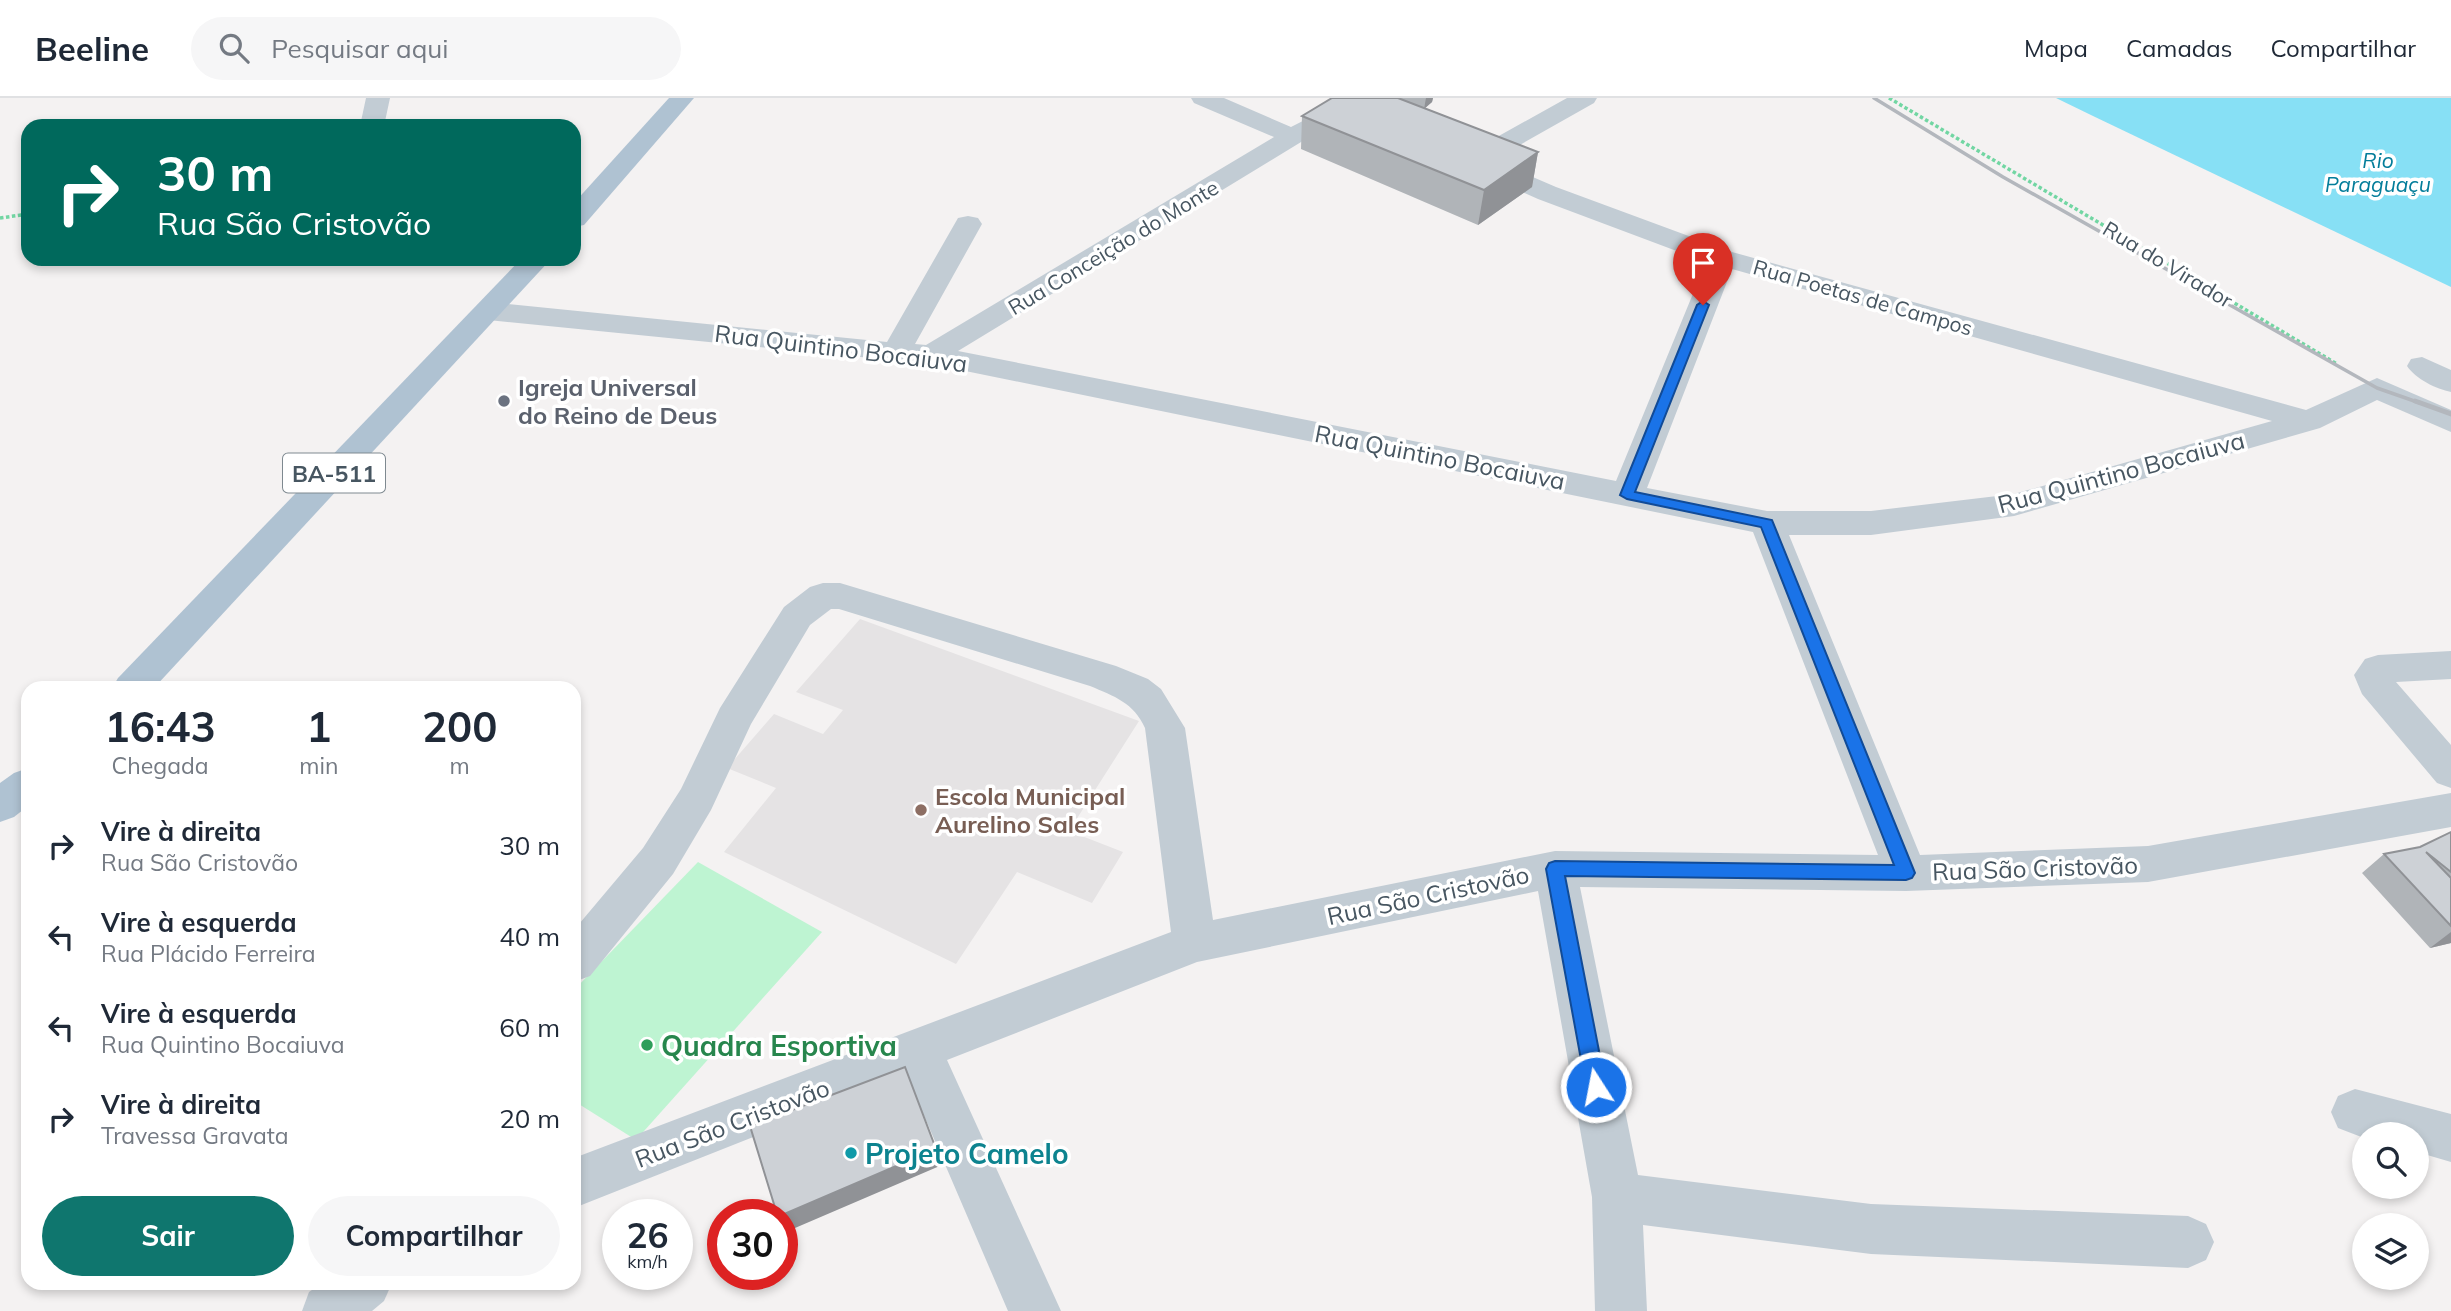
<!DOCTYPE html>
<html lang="pt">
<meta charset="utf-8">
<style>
body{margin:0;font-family:Mulish,sans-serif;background:#f6f6f7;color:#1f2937;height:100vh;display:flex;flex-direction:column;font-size:26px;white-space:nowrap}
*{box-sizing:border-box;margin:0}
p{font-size:23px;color:#747a83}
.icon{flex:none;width:38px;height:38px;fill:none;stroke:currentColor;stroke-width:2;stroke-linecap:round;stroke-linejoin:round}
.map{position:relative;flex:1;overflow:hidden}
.details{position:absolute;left:21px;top:583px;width:560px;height:609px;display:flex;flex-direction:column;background:#fff;border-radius:21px;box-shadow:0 4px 10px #0003}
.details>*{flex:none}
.hud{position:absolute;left:21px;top:21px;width:560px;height:147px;border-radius:21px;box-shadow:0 4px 10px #0003;background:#00695c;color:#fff;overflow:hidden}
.buttons{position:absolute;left:2352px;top:1024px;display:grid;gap:14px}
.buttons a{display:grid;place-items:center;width:77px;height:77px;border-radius:50%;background:#fff;box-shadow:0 4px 10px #0003;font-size:35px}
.speed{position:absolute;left:602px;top:1101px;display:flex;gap:14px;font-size:35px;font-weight:700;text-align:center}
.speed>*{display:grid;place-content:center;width:91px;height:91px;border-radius:50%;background:#fff;box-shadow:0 4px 10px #0003;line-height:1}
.speed small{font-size:18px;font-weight:400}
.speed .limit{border:10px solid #d22;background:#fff;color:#111}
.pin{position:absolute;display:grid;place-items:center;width:60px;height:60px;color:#fff;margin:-72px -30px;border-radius:50% 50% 50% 0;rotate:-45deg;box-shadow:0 0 7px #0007}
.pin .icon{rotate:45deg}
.me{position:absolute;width:77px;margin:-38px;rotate:349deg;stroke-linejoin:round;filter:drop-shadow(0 0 5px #0008)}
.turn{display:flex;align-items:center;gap:24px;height:147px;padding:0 21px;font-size:32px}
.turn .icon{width:91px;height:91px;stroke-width:2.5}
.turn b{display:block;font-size:49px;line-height:60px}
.eta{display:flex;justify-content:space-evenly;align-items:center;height:119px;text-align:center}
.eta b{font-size:42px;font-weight:700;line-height:49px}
.cta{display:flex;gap:14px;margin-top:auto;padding:14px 21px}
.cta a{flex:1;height:80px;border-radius:42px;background:#0f766e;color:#fff;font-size:28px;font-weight:700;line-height:80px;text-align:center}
.cta a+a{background:#f6f6f7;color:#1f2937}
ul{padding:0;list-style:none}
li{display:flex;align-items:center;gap:21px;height:91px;padding:0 21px}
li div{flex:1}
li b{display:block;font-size:26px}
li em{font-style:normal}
header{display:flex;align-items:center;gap:42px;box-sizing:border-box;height:98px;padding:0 35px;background:#fff;border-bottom:2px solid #e0e1e3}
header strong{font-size:33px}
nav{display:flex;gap:38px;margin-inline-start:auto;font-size:24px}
.search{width:490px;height:63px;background:#f6f6f7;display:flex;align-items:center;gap:18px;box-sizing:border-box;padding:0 24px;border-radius:38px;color:#747a83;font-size:26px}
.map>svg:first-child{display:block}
.education{fill:#e5e3e4}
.green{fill:#bef4d2}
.water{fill:#87e0f5}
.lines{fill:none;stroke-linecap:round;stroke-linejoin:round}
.path{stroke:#72d6a3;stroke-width:3.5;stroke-dasharray:3.5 2.5;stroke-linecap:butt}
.street{fill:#c2ccd4;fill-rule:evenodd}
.primary{fill:#afc2d2;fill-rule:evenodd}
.rail-far1{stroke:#b3b7bd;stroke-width:3.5}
.rail{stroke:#b3b7bd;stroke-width:5}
.wall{fill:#b0b4b8}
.shaded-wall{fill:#909296}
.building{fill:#cdd1d6;stroke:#909296;stroke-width:2}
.route{fill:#1a73e8;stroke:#114b97;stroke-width:2}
.worship-dot{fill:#6b7280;stroke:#fff;stroke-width:2.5}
.education-dot{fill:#8d6e63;stroke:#fff;stroke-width:2.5}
.leisure-dot{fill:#2e9e5b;stroke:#fff;stroke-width:2.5}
.culture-dot{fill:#0f9aa8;stroke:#fff;stroke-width:2.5}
.labels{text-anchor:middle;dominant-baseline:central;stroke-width:7;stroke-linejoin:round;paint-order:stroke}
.far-water-label{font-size:21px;font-style:italic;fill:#037d9a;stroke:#fff}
.far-street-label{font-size:21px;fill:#475661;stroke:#fff}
.shield{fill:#fff;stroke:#7e8990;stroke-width:2}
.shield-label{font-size:23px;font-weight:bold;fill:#475661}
.street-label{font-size:24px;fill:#475661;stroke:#fff}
.worship-label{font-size:24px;font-weight:bold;fill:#5b616d;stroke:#fff;text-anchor:start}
.education-label{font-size:24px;font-weight:bold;fill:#785e54;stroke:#fff;text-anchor:start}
.near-leisure-label{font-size:28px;font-weight:bold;fill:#27864d;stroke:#fff;text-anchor:start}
.near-culture-label{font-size:28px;font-weight:bold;fill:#0d838f;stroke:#fff;text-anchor:start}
</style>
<header>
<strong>Beeline</strong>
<div class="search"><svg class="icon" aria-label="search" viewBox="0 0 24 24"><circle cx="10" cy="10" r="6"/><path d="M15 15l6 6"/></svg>Pesquisar aqui</div>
<nav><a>Mapa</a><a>Camadas</a><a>Compartilhar</a></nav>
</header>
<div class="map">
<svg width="2451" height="1213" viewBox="0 0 2451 1213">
<rect width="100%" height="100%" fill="#f4f2f2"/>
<!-- education -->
<polygon class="education" points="860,521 1139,623 1069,733 1123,754 1092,805 1017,774 956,866 724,754 776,690 727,670 774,616 823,636 843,612 796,594"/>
<!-- green -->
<polygon class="green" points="698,764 822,834 636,1042 574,1003 574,892"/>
<!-- water -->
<polygon class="water" points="2056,0 2451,0 2451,189 2093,18"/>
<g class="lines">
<!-- path -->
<g class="path">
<polyline points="1889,0 2337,266"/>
<polyline points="0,120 28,116"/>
</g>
<!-- street -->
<g class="street">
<polygon points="366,0 390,0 384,28 360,28"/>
<path d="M1191,0h33l67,29 57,-29h31l-3,5 -52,25 -366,223 658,130 90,-219 -168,-63 -75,-33 -4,-5 4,-5 104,-58h30l-3,5 -101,57 63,27 176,65 574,158 71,-32 74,32v22l-74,-32 -57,28 -306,88 -143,19h-82l131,320 228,-9 303,-53v34l-303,55 -242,9 -326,-4 58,288 233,29 317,12 18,8 8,18 -8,18 -18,8 -317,-14 -228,-29 4,86h-52l-3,-114 -54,-306 -341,71 -250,98 114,251h-53l-101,-235 -333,132v-50l597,-226 -26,-204c-11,-25 -31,-32 -55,-42l-251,-77h-8l-21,16 -59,99 -40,86 -38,64 -83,102 -16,6v-52l69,-82 38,-59 39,-81 64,-101 26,-20 13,-4h17l276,83 32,13 13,10 24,39 28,192 342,-69 323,4 -125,-323 -822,-168 -443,-44 -10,-3 -5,-6 5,-6 10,-3 399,40 71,-124 10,-2 10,2 4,6 -67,120 11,1 348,-208 -80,-34zM1732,171l540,152 -258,73 -143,17h-104l-120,-23z"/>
<path d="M2422,259l29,13v22c-15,-3 -35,-13 -44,-26l4,-7z"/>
<polygon points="2451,553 2451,581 2396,584 2451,647 2451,690 2437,685 2362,596 2354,577 2365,561 2378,557"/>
<polygon points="2355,991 2451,1016 2451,1064 2417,1054 2417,1036 2364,1036 2364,1040 2338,1030 2331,1014 2338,998"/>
<polygon points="322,1185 392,1185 384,1203 372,1213 302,1213 309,1194"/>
</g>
<!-- primary -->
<g class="primary">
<polygon points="669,0 694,0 584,127 574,129 574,105"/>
<polygon points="521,161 551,161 154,590 112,590 118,580"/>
<polygon points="28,670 28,708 14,719 0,724 0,685 14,675"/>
</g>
<!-- rail-far1 -->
<polyline class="rail-far1" points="1874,0 2003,79 2377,290 2420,305"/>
<!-- rail -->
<polyline class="rail" points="2415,303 2451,316"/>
</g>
<!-- wall -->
<g class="wall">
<polygon points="1332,0 1433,0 1432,4 1425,10 1538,54 1532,89 1478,127 1301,51 1302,18"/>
<polygon points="2451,734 2451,845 2430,850 2362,775 2384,756 2420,749"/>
</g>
<!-- shaded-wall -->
<g class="shaded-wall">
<polygon points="1426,0 1433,0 1432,4 1424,11"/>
<polygon points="1538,54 1532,89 1478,127 1484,92"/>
<polygon points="2451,834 2451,845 2430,850"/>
<polygon points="905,969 942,1067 788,1133 782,1125 782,1117"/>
</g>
<!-- building -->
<g class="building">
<polygon points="1332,0 1398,0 1538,54 1484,92 1302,18"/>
<polygon points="2451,734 2451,774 2426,754 2451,780 2451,828 2384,756 2420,749"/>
<polygon points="905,969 936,1051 782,1117 777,1116 750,1028"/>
</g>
<!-- route -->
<polygon class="route" points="1703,203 1709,207 1635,394 1772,422 1915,775 1912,780 1906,782 1565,778 1606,989 1603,996 1596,999 1589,996 1586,989 1546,771 1549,765 1555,763 1894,767 1761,429 1627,401 1620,397 1697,207"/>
<!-- markers -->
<circle class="worship-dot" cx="504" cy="303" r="7"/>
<circle class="education-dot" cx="921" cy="712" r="7"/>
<circle class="leisure-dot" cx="647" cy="947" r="7"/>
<circle class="culture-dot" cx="851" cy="1055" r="7"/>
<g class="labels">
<!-- far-water labels -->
<g class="far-water-label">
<text x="2378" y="62">Rio<tspan x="2378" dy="24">Paraguaçu</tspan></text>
</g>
<!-- far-street labels -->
<g class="far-street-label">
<text transform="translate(1113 149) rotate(-31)">Rua Conceição do Monte</text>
<text transform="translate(2168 166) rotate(31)">Rua do Virador</text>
<text transform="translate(1863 199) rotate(16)">Rua Poetas de Campos</text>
</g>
<!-- shield labels -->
<rect class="shield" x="283" y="355.5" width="102" height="39" rx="5"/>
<g class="shield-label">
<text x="334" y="375">BA-511</text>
</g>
<!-- street labels -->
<g class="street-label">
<text transform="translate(841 250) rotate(7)">Rua Quintino Bocaiuva</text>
<text transform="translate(1440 359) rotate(11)">Rua Quintino Bocaiuva</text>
<text transform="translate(2121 374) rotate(-15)">Rua Quintino Bocaiuva</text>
<text transform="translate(2035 770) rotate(-2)">Rua São Cristovão</text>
<text transform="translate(1428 797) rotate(-12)">Rua São Cristovão</text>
<text transform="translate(732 1025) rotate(-21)">Rua São Cristovão</text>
</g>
<!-- worship labels -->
<g class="worship-label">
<text x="518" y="289">Igreja Universal<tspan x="518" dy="28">do Reino de Deus</tspan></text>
</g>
<!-- education labels -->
<g class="education-label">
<text x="935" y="698">Escola Municipal<tspan x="935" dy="28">Aurelino Sales</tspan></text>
</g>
<!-- near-leisure labels -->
<g class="near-leisure-label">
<text x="661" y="947">Quadra Esportiva</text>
</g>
<!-- near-culture labels -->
<g class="near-culture-label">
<text x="865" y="1055">Projeto Camelo</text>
</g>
</g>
</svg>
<div class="buttons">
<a><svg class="icon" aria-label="search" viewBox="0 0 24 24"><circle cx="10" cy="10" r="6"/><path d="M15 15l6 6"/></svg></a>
<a><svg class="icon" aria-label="layers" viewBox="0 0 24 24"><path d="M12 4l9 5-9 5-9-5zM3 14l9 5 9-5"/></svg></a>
</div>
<div class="speed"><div>26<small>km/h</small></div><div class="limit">30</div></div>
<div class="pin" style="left:1703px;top:207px;background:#d93025"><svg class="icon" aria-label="arrive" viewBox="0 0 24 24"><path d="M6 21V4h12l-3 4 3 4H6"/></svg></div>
<svg class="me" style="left:1596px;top:989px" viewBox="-20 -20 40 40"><circle r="17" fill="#1a73e8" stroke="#fff" stroke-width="3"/><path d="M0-11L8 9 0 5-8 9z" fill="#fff"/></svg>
<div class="hud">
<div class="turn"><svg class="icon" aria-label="right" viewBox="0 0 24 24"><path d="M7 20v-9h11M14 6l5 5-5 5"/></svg><div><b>30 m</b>Rua São Cristovão</div></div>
</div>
<section class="details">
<div class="eta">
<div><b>16:43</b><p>Chegada</p></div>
<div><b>1</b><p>min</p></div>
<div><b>200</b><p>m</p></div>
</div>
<ul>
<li><svg class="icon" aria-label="right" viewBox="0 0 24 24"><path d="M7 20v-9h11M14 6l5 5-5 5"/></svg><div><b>Vire à direita</b><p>Rua São Cristovão</p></div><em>30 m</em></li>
<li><svg class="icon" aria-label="left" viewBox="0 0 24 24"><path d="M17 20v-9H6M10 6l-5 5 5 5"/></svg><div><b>Vire à esquerda</b><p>Rua Plácido Ferreira</p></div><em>40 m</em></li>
<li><svg class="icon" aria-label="left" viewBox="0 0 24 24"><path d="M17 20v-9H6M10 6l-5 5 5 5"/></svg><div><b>Vire à esquerda</b><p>Rua Quintino Bocaiuva</p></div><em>60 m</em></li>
<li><svg class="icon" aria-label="right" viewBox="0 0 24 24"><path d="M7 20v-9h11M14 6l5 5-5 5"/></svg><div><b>Vire à direita</b><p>Travessa Gravata</p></div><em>20 m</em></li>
</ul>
<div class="cta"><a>Sair</a><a>Compartilhar</a></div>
</section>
</div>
